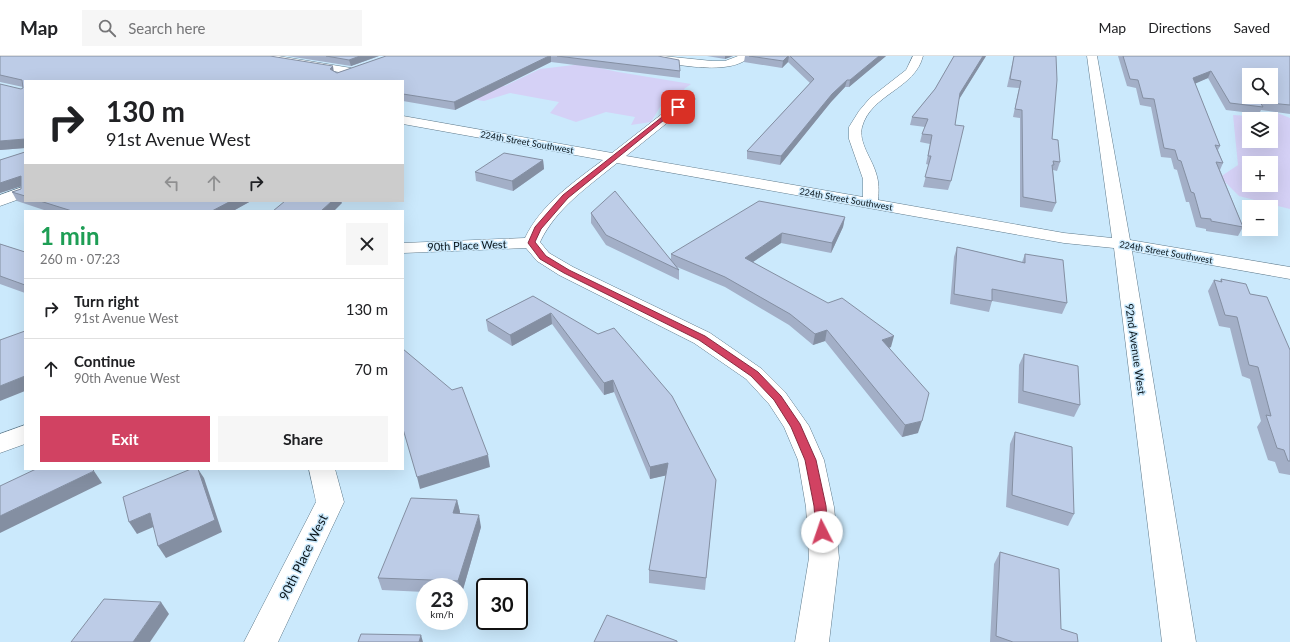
<!DOCTYPE html>
<meta charset="utf-8">
<style>
body{margin:0;font-family:Lato,sans-serif;background:#f6f6f6;color:#202124;height:100vh;display:flex;flex-direction:column;font-size:15px;white-space:nowrap}
*{box-sizing:border-box;margin:0}
p{font-size:13px;color:#757577}
.icon{flex:none;width:22px;height:22px;fill:none;stroke:currentColor;stroke-width:2;stroke-linecap:round;stroke-linejoin:round}
.map{position:relative;flex:1;overflow:hidden}
.details{position:absolute;left:24px;top:154px;width:380px;height:260px;display:flex;flex-direction:column;background:#fff;border-radius:0px;box-shadow:0 4px 16px #0002}
.details>*{flex:none}
.top-card{position:absolute;left:24px;top:24px;width:380px;height:122px;border-radius:0px;box-shadow:0 4px 16px #0002;background:#fff;color:#202124;overflow:hidden}
.buttons{position:absolute;left:1242px;top:12px;display:grid;gap:8px}
.buttons a{display:grid;place-items:center;width:36px;height:36px;border-radius:0px;background:#fff;box-shadow:0 4px 16px #0002;font-size:20px}
.speed{position:absolute;left:416px;top:522px;display:flex;gap:8px;font-size:20px;font-weight:700;text-align:center}
.speed>*{display:grid;place-content:center;width:52px;height:52px;border-radius:50%;background:#fff;box-shadow:0 4px 16px #0002;line-height:1}
.speed small{font-size:10px;font-weight:400}
.speed .limit{border:2px solid #111;border-radius:6px;background:#fff;color:#111}
.pin{position:absolute;display:grid;place-items:center;width:34px;height:34px;color:#fff;margin:-17px;border-radius:8px;box-shadow:0 2px 6px #0006}
.me{position:absolute;width:44px;margin:-22px;rotate:356deg;stroke-linejoin:round;filter:drop-shadow(0 0 3px #0008)}
.turn{display:flex;align-items:center;gap:14px;height:84px;padding:0 16px;font-size:18px}
.turn .icon{width:52px;height:52px;stroke-width:2.5}
.turn b{display:block;font-size:28px;line-height:34px}
.lanes{display:flex;align-items:center;height:38px;padding:0 16px;background:#0003;justify-content:center;gap:20px;direction:ltr}
.lanes .off{opacity:.35}
.round{display:grid;place-items:center;flex:none;width:42px;height:42px;border-radius:0px;background:#f6f6f6}
.overview{display:flex;align-items:center;justify-content:space-between;height:68px;padding:0 16px}
h1{font-size:24px;font-weight:700;line-height:30px;color:#1e9e55}
.button{display:flex;gap:8px;margin-top:auto;padding:8px 16px}
.button a{flex:1;height:46px;border-radius:0px;background:#d14262;color:#fff;font-size:16px;font-weight:700;line-height:46px;text-align:center}
.button a+a{background:#f6f6f6;color:#202124}
ul{padding:0;list-style:none}
li{display:flex;align-items:center;gap:12px;height:60px;padding:0 16px;border-top:1px solid #e0e0e0}
li div{flex:1}
li b{display:block;font-size:15px}
li em{font-style:normal}
header{display:flex;align-items:center;gap:24px;box-sizing:border-box;height:56px;padding:0 20px;background:#fff;border-bottom:1px solid #e0e0e0}
header strong{font-size:19px}
nav{display:flex;gap:22px;margin-inline-start:auto;font-size:14px}
.search{width:280px;height:36px;background:#f6f6f6;display:flex;align-items:center;gap:10px;box-sizing:border-box;padding:0 14px;border-radius:0px;color:#757577;font-size:15px}
.map>svg:first-child{display:block}
.green{fill:#d5d1f6;fill-rule:evenodd}
.lines{fill:none;stroke-linecap:round;stroke-linejoin:round}
.minor-casing{stroke:#5f7a8b;stroke-width:1}
.minor{fill:#fff;fill-rule:evenodd}
.wall{fill:#a3afc7}
.shaded-wall{fill:#848fa2}
.building{fill:#bdcce7;stroke:#848fa2;fill-rule:evenodd}
.route{fill:#d14262;stroke:#882b40}
.labels{text-anchor:middle;dominant-baseline:central;stroke-width:3;stroke-linejoin:round;paint-order:stroke}
.far-street-label{font-size:9px;fill:#09141a;stroke:#cbe9fc}
.street-label{font-size:11px;fill:#09141a;stroke:#cbe9fc}
.near-street-label{font-size:13px;fill:#09141a;stroke:#cbe9fc}
</style>
<header>
<strong>Map</strong>
<div class="search"><svg class="icon" aria-label="search" viewBox="0 0 24 24"><circle cx="10" cy="10" r="6"/><path d="M15 15l6 6"/></svg>Search here</div>
<nav><a>Map</a><a>Directions</a><a>Saved</a></nav>
</header>
<div class="map">
<svg width="1290" height="586" viewBox="0 0 1290 586">
<rect width="100%" height="100%" fill="#cbe9fc"/>
<!-- green -->
<g class="green">
<polygon points="582,8 618,16 691,28 684,33 685,35 660,51 651,66 631,69 635,61 606,56 576,66 550,57 559,46 510,37 484,45 417,35 454,25 505,30 540,13"/>
<path d="M1275,56l15,6v91l-51,-13 -19,-19 18,-12 -5,-50 36,2zM1249,63h22v22h-22zM1249,107h22v22h-22z"/>
</g>
<g class="lines">
<defs>
<g id="minor">
<polygon points="254,0 278,0 351,12 356,15 351,18 259,3"/>
<path d="M645,0h18l49,5h13l13,-5h12c-17,21 -77,8 -101,4l-4,-1z"/>
<path d="M913,0h10c-8,33 -52,38 -61,71 -4,15 10,32 14,46 3,9 3,18 2,27l186,33 48,5 -25,-182h10l33,184 160,27v12l-158,-28 64,391h-34l-48,-394 -50,-5 -447,-80c-28,23 -61,45 -77,79l9,11 24,14 137,66 52,36 23,23 24,34 15,34 10,47 5,51 -10,84h-34l14,-84 -3,-51 -8,-47 -14,-33 -15,-23 -23,-25 -52,-36 -135,-68 -22,-14 -11,-13 -123,5v-10l122,-5c16,-34 49,-56 78,-78l-200,-36v-8l209,37 73,-57h8l2,3 -2,3 -67,54 237,41v-18l-14,-40v-12l10,-16 11,-13 36,-28z"/>
<polygon points="25,130 25,141 0,150 0,139"/>
<polygon points="25,369 25,388 0,397 0,378"/>
<polygon points="309,413 335,413 344,446 278,586 244,586 316,446"/>
</g>
</defs>
<!-- minor casing -->
<use href="#minor" class="minor-casing"/>
<!-- minor -->
<use href="#minor" class="minor"/>
</g>
<!-- wall -->
<g class="wall">
<polygon points="0,0 334,16 337,17 386,0 658,0 680,15 680,22 551,6 455,54 403,45 403,25 25,25 25,92 0,94 21,33 23,32 23,31 0,26"/>
<polygon points="287,0 379,0 351,10"/>
<polygon points="707,0 733,0 725,3"/>
<polygon points="745,0 886,0 849,31 845,31 831,46 780,109 747,103 747,95 810,27 788,6 782,12 744,6"/>
<polygon points="954,0 986,0 959,43 955,69 951,125 948,134 923,131 929,109 926,108 930,88 920,86 922,78 925,71 910,69 912,61 935,33"/>
<polygon points="1014,0 1056,0 1052,83 1060,106 1057,115 1053,114 1056,147 1052,156 1020,151 1020,62 1013,61 1019,32 1007,31"/>
<polygon points="1118,0 1290,0 1290,58 1261,54 1259,58 1226,54 1208,22 1195,27 1220,90 1218,94 1223,107 1220,114 1243,171 1238,180 1206,175 1206,173 1196,171 1189,146 1186,146 1177,114 1174,113 1171,102 1161,101 1151,51 1140,49 1136,32 1127,30"/>
<polygon points="25,96 25,145 251,145 233,155 47,155 17,145 12,136 21,133 21,130 0,137 0,104"/>
<polygon points="543,104 544,113 513,135 476,125 475,116"/>
<polygon points="591,157 671,203 671,198 845,161 843,171 831,197 781,187 753,206 891,291 889,292 918,377 902,381 825,285 813,289 789,269 725,231 677,211 679,214 679,224 606,189 591,167"/>
<polygon points="0,188 25,196 25,237 0,228"/>
<polygon points="957,191 1022,206 1025,198 1067,247 1062,258 992,245 989,256 950,248 954,201"/>
<polygon points="1221,223 1250,238 1290,294 1290,419 1279,417 1275,406 1268,404 1257,371 1261,365 1250,323 1242,320 1230,272 1219,270 1208,235 1214,224 1220,225"/>
<polygon points="533,240 716,424 705,534 649,527 649,514 666,419 650,423 614,336 604,339 552,268 512,290 488,275 486,264"/>
<polygon points="1024,298 1080,349 1074,361 1018,347 1019,309"/>
<polygon points="1015,376 1074,458 1068,470 1006,451 1010,388"/>
<polygon points="457,444 460,456 460,458 481,471 462,537 459,537 459,531 425,531 425,536 382,534 378,522"/>
<polygon points="1000,496 1061,573 1078,586 990,586 994,508"/>
</g>
<!-- shaded-wall -->
<g class="shaded-wall">
<polygon points="360,0 379,0 351,10 349,4"/>
<polygon points="549,0 551,0 551,6 455,54 454,46"/>
<polygon points="725,0 733,0 725,3"/>
<polygon points="788,0 789,0 788,6 782,12 783,5"/>
<polygon points="879,0 886,0 849,31 850,24"/>
<polygon points="983,0 986,0 958,45 960,37"/>
<polygon points="333,10 334,17 330,13"/>
<polygon points="1211,15 1208,22 1190,30 1193,22"/>
<polygon points="847,24 845,31 831,46 780,109 781,100 832,38"/>
<polygon points="25,83 25,92 0,94 0,85"/>
<polygon points="543,104 544,113 513,135 512,125"/>
<polygon points="21,120 25,129 0,137 0,127"/>
<polygon points="231,145 251,145 233,155 212,155"/>
<polygon points="332,145 341,145 342,147 334,155 321,155"/>
<polygon points="845,161 843,171 831,197 832,187"/>
<polygon points="782,177 781,187 744,212 745,202"/>
<polygon points="551,257 552,268 512,290 510,279"/>
<polygon points="827,274 825,285 813,289 815,278"/>
<polygon points="894,280 891,291 879,295 882,284"/>
<polygon points="25,320 25,335 0,345 0,330"/>
<polygon points="613,324 614,336 604,339 604,327"/>
<polygon points="922,365 918,377 902,381 905,369"/>
<polygon points="488,399 490,411 420,433 417,421"/>
<polygon points="668,407 668,419 650,423 650,411"/>
<polygon points="198,413 204,422 222,476 166,502 158,490"/>
<polygon points="94,415 102,427 0,477 0,460"/>
<polygon points="457,444 460,456 456,470 453,457"/>
<polygon points="150,457 158,469 137,478 129,466"/>
<polygon points="479,459 481,471 462,537 458,525"/>
<polygon points="161,546 169,558 150,586 133,586"/>
<polygon points="421,579 423,586 419,586"/>
</g>
<!-- building -->
<g class="building">
<polygon points="0,0 270,0 333,10 330,13 337,17 386,0 549,0 454,46 403,38 403,25 25,25 25,83 0,85 0,28 21,33 23,32 22,24 0,19"/>
<polygon points="326,0 360,0 349,4"/>
<polygon points="557,0 658,0 679,4 680,15"/>
<polygon points="749,0 788,0 783,5"/>
<polygon points="790,0 879,0 850,24 847,24 832,38 781,100 747,95 814,23"/>
<polygon points="954,0 983,0 960,37 955,69 964,70 951,125 925,121 931,100 928,100 932,79 922,78 928,63 912,61 935,33"/>
<polygon points="1014,0 1056,0 1057,24 1052,83 1058,84 1060,106 1053,105 1054,109 1052,109 1056,147 1023,141 1022,54 1015,53 1021,25 1010,23"/>
<path d="M1123,0h167v49l-30,-3 3,5 -33,-4 -19,-32 -18,7 27,68 -5,-1 8,18 -7,-1 27,65 -32,-6v-2l-10,-1 -7,-25 -3,-1 -10,-31 -3,-1 -3,-10 -11,-2 -10,-49 -11,-1 -5,-18 -8,-1zM1249,19h22v22h-22z"/>
<polygon points="25,96 25,140 12,136 21,133 21,120 0,127 0,104"/>
<polygon points="504,97 543,104 512,125 475,116"/>
<polygon points="615,135 679,214 606,179 591,157"/>
<polygon points="40,145 231,145 212,155 72,155"/>
<polygon points="285,145 332,145 321,155 273,155"/>
<polygon points="759,145 845,161 832,187 782,177 745,202 828,247 842,242 894,280 882,284 929,337 922,365 905,369 827,274 815,278 790,258 725,221 671,198"/>
<polygon points="0,188 25,196 25,229 0,220"/>
<polygon points="957,191 1025,207 1025,198 1063,204 1067,247 992,233 992,245 954,238"/>
<polygon points="1221,223 1246,228 1250,238 1267,241 1290,294 1290,405 1288,405 1284,394 1277,392 1266,359 1271,360 1258,311 1249,309 1237,261 1225,259 1214,224 1222,226"/>
<polygon points="533,240 598,278 614,272 672,340 716,424 706,522 649,514 668,407 650,411 613,324 604,327 551,257 510,279 486,264"/>
<polygon points="25,275 25,320 0,330 0,284"/>
<polygon points="403,293 452,334 462,331 488,399 417,421 403,373"/>
<polygon points="1024,298 1078,310 1080,349 1023,335"/>
<polygon points="1015,376 1072,391 1074,458 1012,439"/>
<polygon points="36,413 92,413 94,415 0,460 0,430"/>
<polygon points="191,413 198,413 215,464 158,490 150,457 129,466 123,441"/>
<polygon points="411,442 457,444 453,457 479,459 458,525 378,522"/>
<polygon points="1000,496 1059,513 1061,573 1077,578 1078,586 1013,586 996,580"/>
<polygon points="104,543 161,546 133,586 71,586"/>
<polygon points="607,559 677,585 677,586 594,586"/>
<polygon points="361,578 421,579 419,586 358,586"/>
</g>
<!-- route -->
<polygon class="route" points="676,50 680,51 568,142 541,173 535,186 546,200 569,214 705,280 758,316 781,340 800,368 816,404 826,450 828,476 827,479 822,481 818,479 816,476 814,450 805,404 791,371 774,344 751,320 699,284 564,217 540,203 528,187 535,171 563,139"/>
<g class="labels">
<!-- far-street labels -->
<g class="far-street-label">
<text transform="translate(527 86) rotate(10)">224th Street Southwest</text>
<text transform="translate(846 143) rotate(10)">224th Street Southwest</text>
<text transform="translate(1166 196) rotate(10)">224th Street Southwest</text>
</g>
<!-- street labels -->
<g class="street-label">
<text transform="translate(467 189) rotate(-2)">90th Place West</text>
<text transform="translate(1136 293) rotate(82)">92nd Avenue West</text>
</g>
<!-- near-street labels -->
<g class="near-street-label">
<text transform="translate(303 501) rotate(-64)">90th Place West</text>
</g>
</g>
</svg>
<div class="buttons">
<a><svg class="icon" aria-label="search" viewBox="0 0 24 24"><circle cx="10" cy="10" r="6"/><path d="M15 15l6 6"/></svg></a>
<a><svg class="icon" aria-label="layers" viewBox="0 0 24 24"><path d="M12 4l9 5-9 5-9-5zM3 14l9 5 9-5"/></svg></a>
<a>+</a>
<a>−</a>
</div>
<div class="speed"><div>23<small>km/h</small></div><div class="limit">30</div></div>
<div class="pin" style="left:678px;top:51px;background:#d93025"><svg class="icon" aria-label="arrive" viewBox="0 0 24 24"><path d="M6 21V4h12l-3 4 3 4H6"/></svg></div>
<svg class="me" style="left:822px;top:476px" viewBox="-20 -20 40 40"><circle r="19" fill="#fff"/><path d="M0-13L10 11 0 6-10 11z" fill="#d14262"/></svg>
<div class="top-card">
<div class="turn"><svg class="icon" aria-label="right" viewBox="0 0 24 24"><path d="M7 20v-9h11M14 6l5 5-5 5"/></svg><div><b>130 m</b>91st Avenue West</div></div>
<div class="lanes"><svg class="icon off" aria-label="left" viewBox="0 0 24 24"><path d="M17 20v-9H6M10 6l-5 5 5 5"/></svg><svg class="icon off" aria-label="ahead" viewBox="0 0 24 24"><path d="M12 20V5M6 11l6-6 6 6"/></svg><svg class="icon" aria-label="right" viewBox="0 0 24 24"><path d="M7 20v-9h11M14 6l5 5-5 5"/></svg></div>
</div>
<section class="details">
<div class="overview"><div><h1>1 min</h1><p>260 m · 07:23</p></div><a class="round"><svg class="icon" aria-label="close" viewBox="0 0 24 24"><path d="M6 6l12 12M18 6L6 18"/></svg></a></div>
<ul>
<li><svg class="icon" aria-label="right" viewBox="0 0 24 24"><path d="M7 20v-9h11M14 6l5 5-5 5"/></svg><div><b>Turn right</b><p>91st Avenue West</p></div><em>130 m</em></li>
<li><svg class="icon" aria-label="ahead" viewBox="0 0 24 24"><path d="M12 20V5M6 11l6-6 6 6"/></svg><div><b>Continue</b><p>90th Avenue West</p></div><em>70 m</em></li>
</ul>
<div class="button"><a>Exit</a><a>Share</a></div>
</section>
</div>
